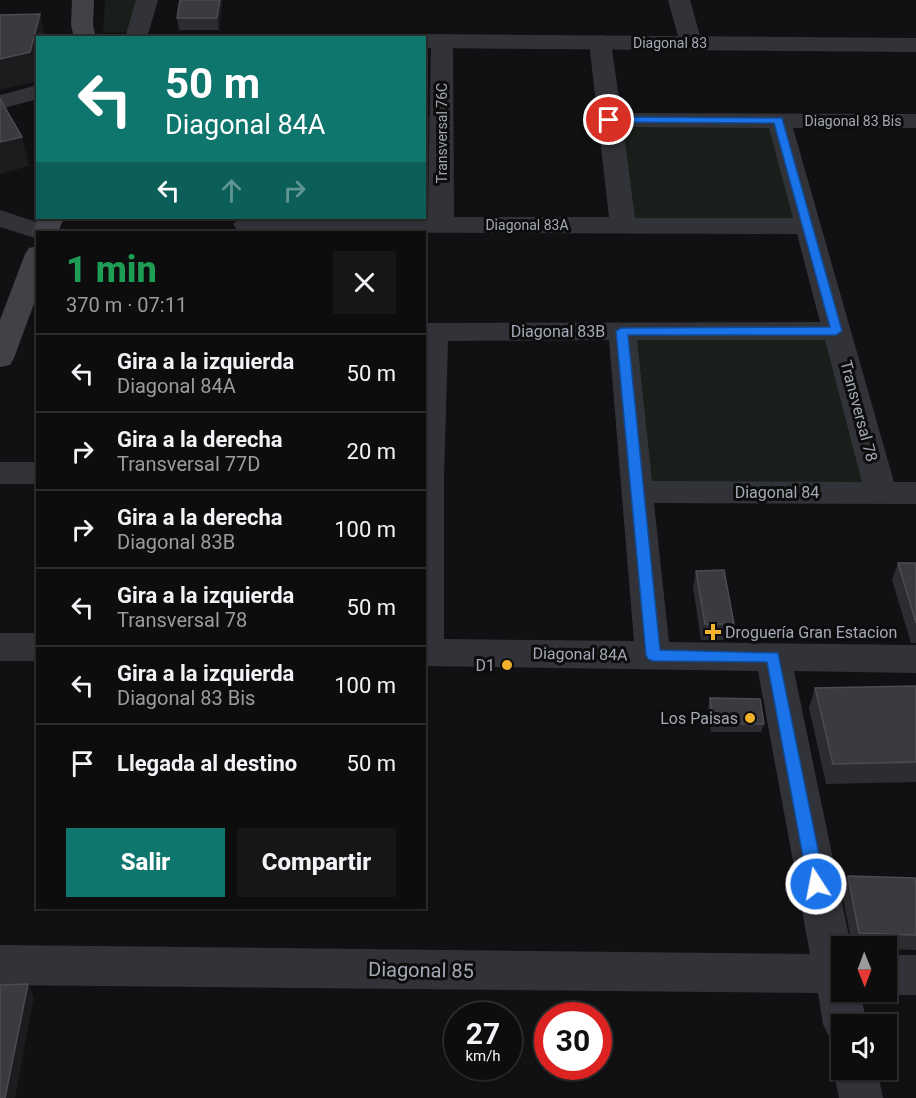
<!DOCTYPE html>
<html lang="es">
<meta charset="utf-8">
<style>
body{margin:0;font-family:Roboto,sans-serif;background:#161617;color:#f1f3f6;height:100vh;display:flex;flex-direction:column;font-size:22px;white-space:nowrap}
*{box-sizing:border-box;margin:0}
p{font-size:20px;color:#9a9c9e}
.icon{flex:none;width:33px;height:33px;fill:none;stroke:currentColor;stroke-width:2;stroke-linecap:round;stroke-linejoin:round}
.map{position:relative;flex:1;overflow:hidden}
.drawer{position:absolute;left:36px;top:231px;width:390px;height:678px;display:flex;flex-direction:column;background:#0d0d0e;border-radius:0px;box-shadow:0 2px 4px #0004,0 0 0 2px #2d2d2e}
.drawer>*{flex:none}
.top-card{position:absolute;left:36px;top:36px;width:390px;height:183px;border-radius:0px;box-shadow:0 2px 4px #0004,0 0 0 2px #2d2d2e;background:#0f766e;color:#fff;overflow:hidden}
.needle{width:39px;rotate:179deg}
.buttons{position:absolute;left:831px;top:936px;display:grid;gap:12px}
.buttons a{display:grid;place-items:center;width:66px;height:66px;border-radius:0px;background:#0d0d0e;box-shadow:0 2px 4px #0004,0 0 0 2px #2d2d2e;font-size:30px}
.speed{position:absolute;left:444px;top:1002px;display:flex;gap:12px;font-size:30px;font-weight:700;text-align:center}
.speed>*{display:grid;place-content:center;width:78px;height:78px;border-radius:50%;background:#0d0d0e;box-shadow:0 2px 4px #0004,0 0 0 2px #2d2d2e;line-height:1}
.speed small{font-size:15px;font-weight:400}
.speed .limit{border:9px solid #d22;background:#fff;color:#111}
.pin{position:absolute;display:grid;place-items:center;width:51px;height:51px;color:#fff;margin:-26px;border:3px solid #fff;border-radius:50%;box-shadow:0 2px 6px #0007}
.me{position:absolute;width:66px;margin:-33px;rotate:349deg;stroke-linejoin:round;filter:drop-shadow(0 0 4px #0008)}
.turn{display:flex;align-items:center;gap:21px;height:126px;padding:0 30px;font-size:27px}
.turn .icon{width:78px;height:78px;stroke-width:2.5}
.turn b{display:block;font-size:42px;line-height:51px}
.lanes{display:flex;align-items:center;height:57px;padding:0 30px;background:#0003;justify-content:center;gap:30px;direction:ltr}
.lanes .off{opacity:.35}
.round{display:grid;place-items:center;flex:none;width:63px;height:63px;border-radius:0px;background:#161617}
.overview{display:flex;align-items:center;justify-content:space-between;height:102px;padding:0 30px}
h1{font-size:36px;font-weight:800;line-height:45px;color:#1e9e55}
.cta{display:flex;gap:12px;margin-top:auto;padding:12px 30px}
.cta a{flex:1;height:69px;border-radius:0px;background:#0f766e;color:#fff;font-size:24px;font-weight:800;line-height:69px;text-align:center}
.cta a+a{background:#161617;color:#f1f3f6}
ul{padding:0;list-style:none}
li{display:flex;align-items:center;gap:18px;height:78px;padding:0 30px;border-top:2px solid #2d2d2e}
li div{flex:1}
li b{display:block;font-size:22px}
li em{font-style:normal}
.map>svg:first-child{display:block}
.green{fill:#181e19}
.lines{fill:none;stroke-linecap:round;stroke-linejoin:round}
.minor{fill:#323338;fill-rule:evenodd}
.tertiary{fill:#323338;fill-rule:evenodd}
.secondary{fill:#404248;fill-rule:evenodd}
.wall{fill:#2d2d31}
.shaded-wall{fill:#1c1c1f}
.building{fill:#3a3a3f;stroke:#4a4c51;stroke-width:1.5}
.route{fill:#1a73e8;stroke:#114b97;stroke-width:1.5}
.poi-dot{fill:#f2b12a;stroke:#0d0d0e;stroke-width:2}
.labels{text-anchor:middle;dominant-baseline:central;stroke-width:6;stroke-linejoin:round;paint-order:stroke}
.far-street-label{font-size:14px;fill:#a3a8b4;stroke:#0d0d0e}
.street-label{font-size:16px;fill:#a3a8b4;stroke:#0d0d0e}
.poi-label{font-size:16px;fill:#a3a8b4;stroke:#0d0d0e;text-anchor:end}
.near-street-label{font-size:20px;fill:#a3a8b4;stroke:#0d0d0e}
</style>
<div class="map">
<svg width="916" height="1098" viewBox="0 0 916 1098">
<rect width="100%" height="100%" fill="#111113"/>
<!-- green -->
<g class="green">
<polygon points="105,0 139,0 128,32 103,33"/>
<polygon points="425,117 442,117 441,224 246,224 248,218 424,218"/>
<polygon points="609,120 779,121 807,226 623,225"/>
<polygon points="622,331 836,331 881,493 638,492"/>
</g>
<g class="lines">
<!-- minor -->
<g class="minor">
<polygon points="136,0 158,0 147,38 125,38"/>
<polygon points="668,0 690,0 702,43 699,48 691,50 683,48 680,43"/>
<path d="M442,34l8,2 3,5 1,176h155l-20,-175 3,-5 8,-2 8,2 3,5 10,71 295,1v14h-123l101,354h22v22l-262,-1 15,139 247,3v28l-122,-2 57,275h-9v46h18l7,32h-25v19l-12,-4 -7,-15 -5,-31 -818,-8v-40l810,9 -52,-283 -334,-5v-343l396,-1 -23,-88 -551,-2 -9,-2 -4,-6 8,-6 187,-1 3,-176 3,-5zM623,127l146,1 24,90h-158zM609,340l25,301 -190,-2v-162l4,-136zM637,340h188l37,142 -210,-1z"/>
<polygon points="38,85 38,99 0,109 0,95"/>
<polygon points="0,210 48,226 52,232 38,232 38,239 0,227"/>
<rect x="0" y="462" width="38" height="22"/>
<rect x="0" y="633" width="38" height="28"/>
<polygon points="886,955 916,955 916,995 886,995 878,992 886,992"/>
<polygon points="842,1054 842,1070 877,1070 883,1098 839,1098 833,1070"/>
</g>
<!-- tertiary -->
<polygon class="tertiary" points="424,34 916,38 916,52 424,48 424,38 415,38"/>
<!-- secondary -->
<g class="secondary">
<polygon points="72,0 94,0 93,25 96,38 74,38 71,25"/>
<polygon points="38,218 64,218 58,232 38,232 38,238 32,232"/>
<polygon points="38,246 38,293 14,358 10,365 0,367 0,320 25,254 29,248"/>
</g>
</g>
<!-- wall -->
<g class="wall">
<polygon points="222,4 219,30 179,30 177,18"/>
<polygon points="898,563 916,563 916,643 911,643 892,580"/>
<polygon points="696,571 734,624 730,640 701,640 693,587"/>
<polygon points="916,686 916,782 826,784 809,708 815,688"/>
<polygon points="710,698 764,724 761,732 711,732 708,707"/>
<polygon points="848,876 916,884 916,950 886,949 886,946 852,946 842,892"/>
</g>
<!-- shaded-wall -->
<g class="shaded-wall">
<polygon points="220,0 222,0 222,4 219,30 217,18"/>
<polygon points="40,14 45,38 38,38 37,81 0,90 0,59"/>
<polygon points="22,137 29,166 0,174 0,142"/>
<polygon points="28,984 34,997 15,1098 5,1098"/>
</g>
<!-- building -->
<g class="building">
<polygon points="180,0 220,0 217,18 177,18"/>
<polygon points="40,14 30,52 0,59 0,15"/>
<polygon points="0,99 22,137 0,142"/>
<polygon points="898,563 916,563 916,623"/>
<polygon points="724,570 734,624 705,624 696,571"/>
<polygon points="916,686 916,762 833,764 815,688"/>
<polygon points="710,698 760,699 764,724 713,723"/>
<polygon points="848,876 915,878 916,884 916,935 859,933"/>
<polygon points="28,984 5,1098 0,1098 0,985"/>
</g>
<!-- route -->
<polygon class="route" points="609,117 782,118 842,331 836,335 628,335 660,650 778,653 825,884 822,889 816,891 811,889 808,884 767,662 653,661 648,659 646,655 616,331 621,328 830,327 774,123 606,122 604,120"/>
<!-- markers -->
<g class="poi-dot">
<path d="M710 623h6v6h6v6h-6v6h-6v-6h-6v-6h6z"/>
<circle cx="507" cy="665" r="6"/>
<circle cx="750" cy="718" r="6"/>
</g>
<g class="labels">
<!-- far-street labels -->
<g class="far-street-label">
<text x="670" y="43">Diagonal 83</text>
<text x="853" y="121">Diagonal 83 Bis</text>
<text transform="translate(442 133) rotate(-90)">Transversal 76C</text>
<text x="527" y="225">Diagonal 83A</text>
</g>
<!-- street labels -->
<g class="street-label">
<text x="558" y="331">Diagonal 83B</text>
<text transform="translate(859 411) rotate(75)">Transversal 78</text>
<text x="777" y="492">Diagonal 84</text>
<text transform="translate(580 654) rotate(1)">Diagonal 84A</text>
</g>
<!-- poi labels -->
<g class="poi-label">
<text x="725" y="632" text-anchor="start">Droguería Gran Estacion</text>
<text x="495" y="665">D1</text>
<text x="738" y="718">Los Paisas</text>
</g>
<!-- near-street labels -->
<g class="near-street-label">
<text transform="translate(421 970) rotate(1)">Diagonal 85</text>
</g>
</g>
</svg>
<div class="buttons">
<a><svg class="needle" viewBox="-14 -14 28 28"><path d="M0-13l5 13h-10z" fill="#e53935"/><path d="M0 13l5-13h-10z" fill="#9a9c9e"/></svg></a>
<a><svg class="icon" aria-label="sound" viewBox="0 0 24 24"><path d="M4 9h4l5-4v14l-5-4H4zM17 9q2 3 0 6"/></svg></a>
</div>
<div class="speed"><div>27<small>km/h</small></div><div class="limit">30</div></div>
<div class="pin" style="left:609px;top:120px;background:#d93025"><svg class="icon" aria-label="arrive" viewBox="0 0 24 24"><path d="M6 21V4h12l-3 4 3 4H6"/></svg></div>
<svg class="me" style="left:816px;top:884px" viewBox="-20 -20 40 40"><circle r="17" fill="#1a73e8" stroke="#fff" stroke-width="3"/><path d="M0-11L8 9 0 5-8 9z" fill="#fff"/></svg>
<div class="top-card">
<div class="turn"><svg class="icon" aria-label="left" viewBox="0 0 24 24"><path d="M17 20v-9H6M10 6l-5 5 5 5"/></svg><div><b>50 m</b>Diagonal 84A</div></div>
<div class="lanes"><svg class="icon" aria-label="left" viewBox="0 0 24 24"><path d="M17 20v-9H6M10 6l-5 5 5 5"/></svg><svg class="icon off" aria-label="ahead" viewBox="0 0 24 24"><path d="M12 20V5M6 11l6-6 6 6"/></svg><svg class="icon off" aria-label="right" viewBox="0 0 24 24"><path d="M7 20v-9h11M14 6l5 5-5 5"/></svg></div>
</div>
<section class="drawer">
<div class="overview"><div><h1>1 min</h1><p>370 m · 07:11</p></div><a class="round"><svg class="icon" aria-label="close" viewBox="0 0 24 24"><path d="M6 6l12 12M18 6L6 18"/></svg></a></div>
<ul>
<li><svg class="icon" aria-label="left" viewBox="0 0 24 24"><path d="M17 20v-9H6M10 6l-5 5 5 5"/></svg><div><b>Gira a la izquierda</b><p>Diagonal 84A</p></div><em>50 m</em></li>
<li><svg class="icon" aria-label="right" viewBox="0 0 24 24"><path d="M7 20v-9h11M14 6l5 5-5 5"/></svg><div><b>Gira a la derecha</b><p>Transversal 77D</p></div><em>20 m</em></li>
<li><svg class="icon" aria-label="right" viewBox="0 0 24 24"><path d="M7 20v-9h11M14 6l5 5-5 5"/></svg><div><b>Gira a la derecha</b><p>Diagonal 83B</p></div><em>100 m</em></li>
<li><svg class="icon" aria-label="left" viewBox="0 0 24 24"><path d="M17 20v-9H6M10 6l-5 5 5 5"/></svg><div><b>Gira a la izquierda</b><p>Transversal 78</p></div><em>50 m</em></li>
<li><svg class="icon" aria-label="left" viewBox="0 0 24 24"><path d="M17 20v-9H6M10 6l-5 5 5 5"/></svg><div><b>Gira a la izquierda</b><p>Diagonal 83 Bis</p></div><em>100 m</em></li>
<li><svg class="icon" aria-label="arrive" viewBox="0 0 24 24"><path d="M6 21V4h12l-3 4 3 4H6"/></svg><div><b>Llegada al destino</b></div><em>50 m</em></li>
</ul>
<div class="cta"><a>Salir</a><a>Compartir</a></div>
</section>
</div>
